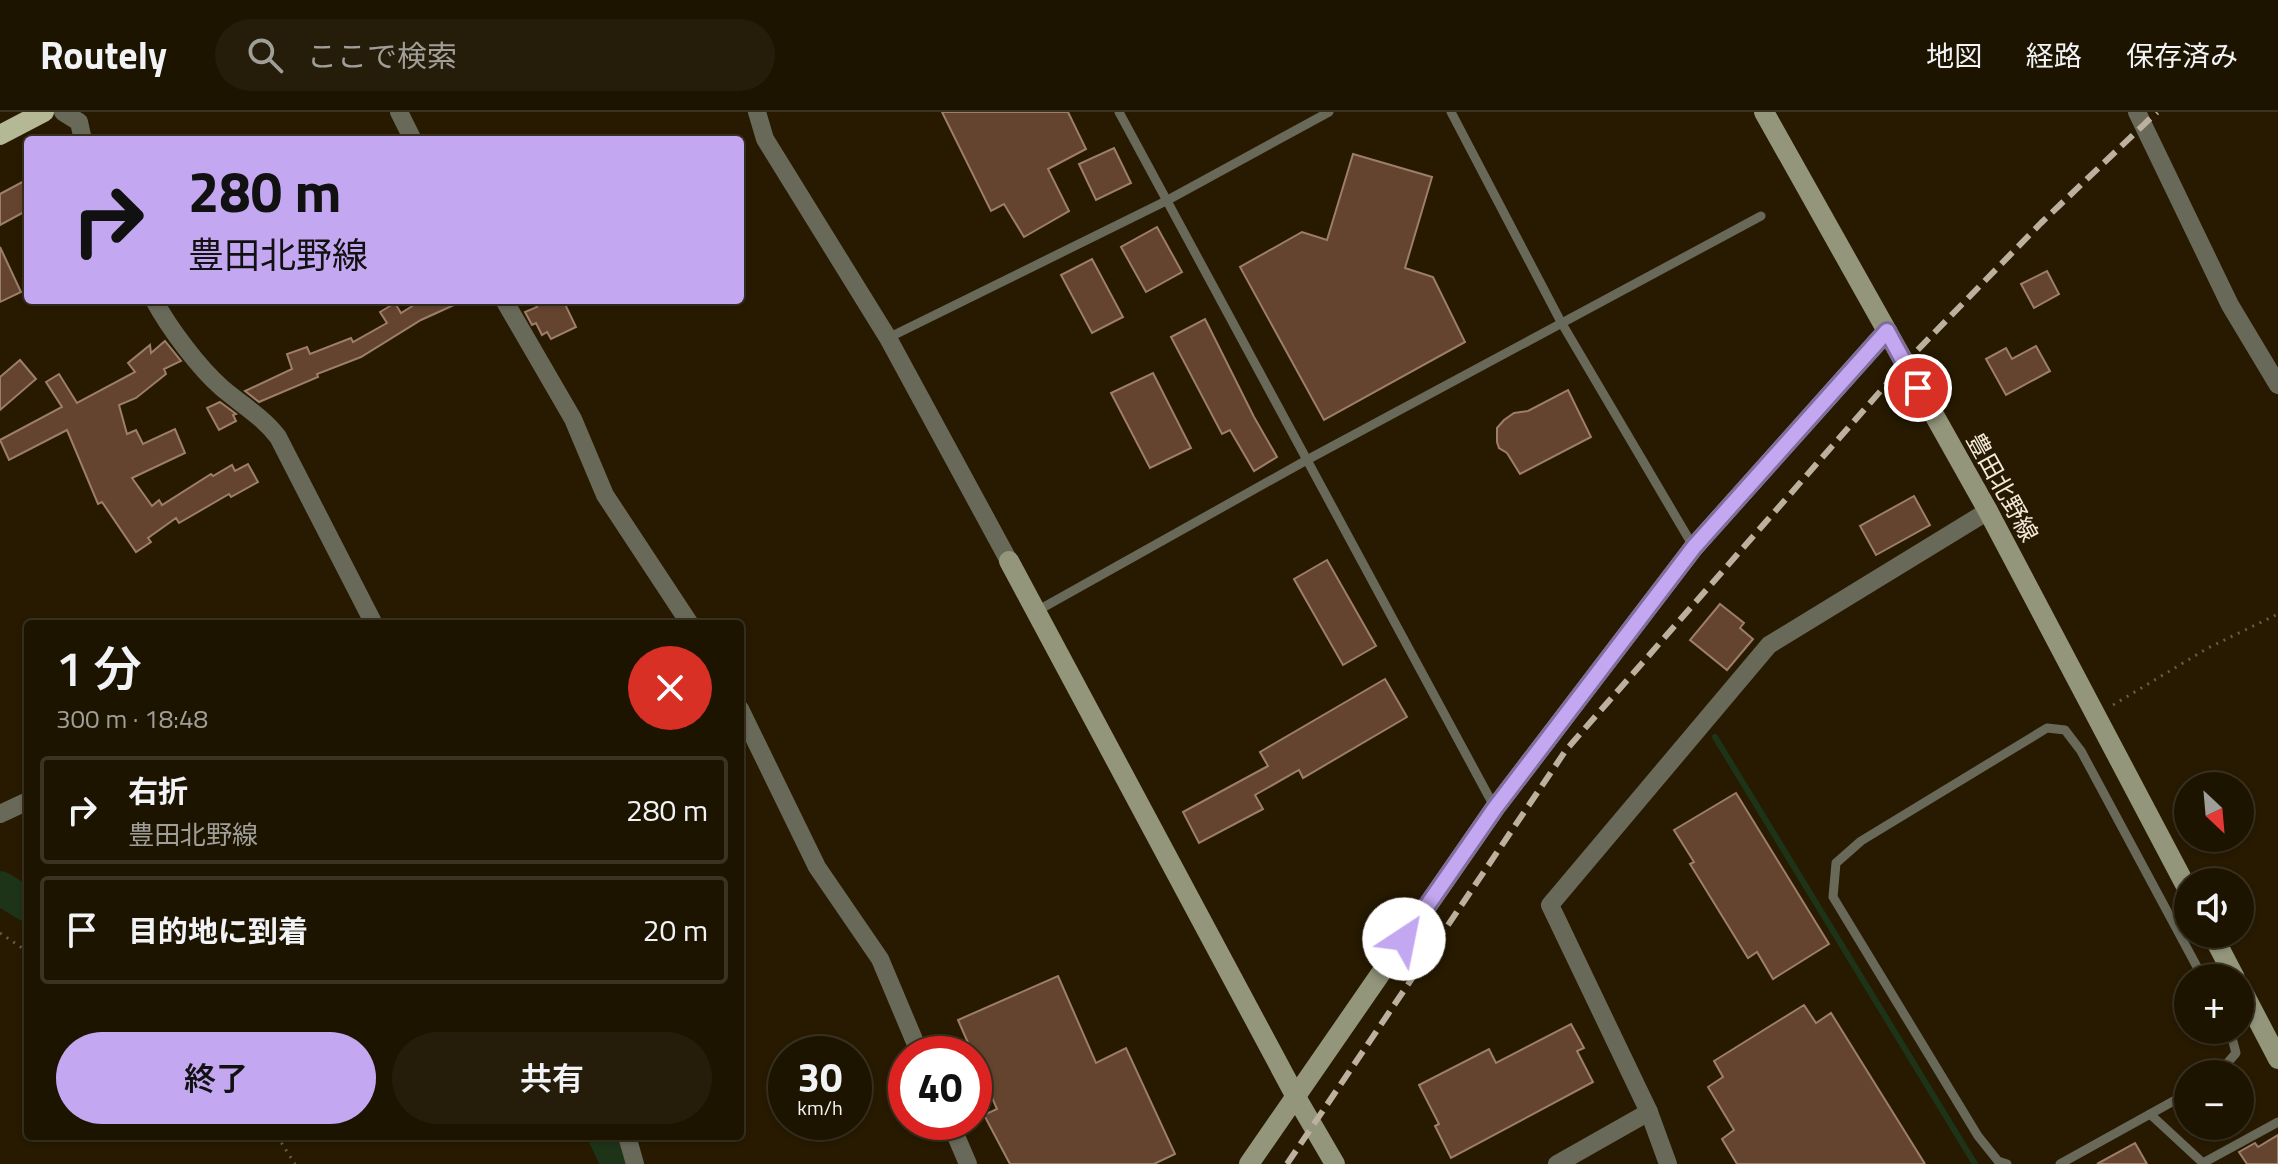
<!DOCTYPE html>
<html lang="ja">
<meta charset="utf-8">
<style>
body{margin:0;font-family:"Titillium Web","Noto Sans JP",sans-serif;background:#251d0a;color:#f1f3f6;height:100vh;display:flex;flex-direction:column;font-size:30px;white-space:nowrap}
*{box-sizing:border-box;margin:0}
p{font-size:26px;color:#a09e99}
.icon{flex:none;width:44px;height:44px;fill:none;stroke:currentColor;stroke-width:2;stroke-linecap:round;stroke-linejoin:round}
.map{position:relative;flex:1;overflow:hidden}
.panel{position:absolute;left:24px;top:508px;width:720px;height:520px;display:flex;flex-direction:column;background:#1d1400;border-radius:8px;box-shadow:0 2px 6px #0004,0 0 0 2px #3b3322}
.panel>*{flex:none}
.hud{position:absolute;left:24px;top:24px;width:720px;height:168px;border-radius:8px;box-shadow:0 2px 6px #0004,0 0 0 2px #3b3322;background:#c4a7f1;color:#111;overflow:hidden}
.needle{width:52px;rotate:154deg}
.tools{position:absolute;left:2174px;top:660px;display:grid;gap:16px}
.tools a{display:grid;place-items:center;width:80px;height:80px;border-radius:50%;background:#1d1400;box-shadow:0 2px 6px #0004,0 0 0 2px #3b3322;font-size:40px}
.speed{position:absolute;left:768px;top:924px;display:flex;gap:16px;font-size:40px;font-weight:700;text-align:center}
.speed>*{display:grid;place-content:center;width:104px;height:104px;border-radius:50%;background:#1d1400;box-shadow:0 2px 6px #0004,0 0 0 2px #3b3322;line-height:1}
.speed small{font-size:20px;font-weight:400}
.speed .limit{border:12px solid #d22;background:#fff;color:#111}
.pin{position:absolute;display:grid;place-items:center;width:68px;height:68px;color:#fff;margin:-34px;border:4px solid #fff;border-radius:50%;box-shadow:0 2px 8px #0007}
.me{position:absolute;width:88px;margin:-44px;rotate:34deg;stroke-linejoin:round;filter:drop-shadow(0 0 6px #0008)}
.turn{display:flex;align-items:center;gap:28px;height:168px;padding:0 32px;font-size:36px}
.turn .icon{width:104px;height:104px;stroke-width:2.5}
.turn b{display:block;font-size:56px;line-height:68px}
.round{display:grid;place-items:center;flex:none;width:84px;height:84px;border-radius:42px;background:#251d0a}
.overview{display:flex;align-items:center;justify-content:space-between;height:136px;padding:0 32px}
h1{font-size:48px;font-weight:600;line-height:60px}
.cta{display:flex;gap:16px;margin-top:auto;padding:16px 32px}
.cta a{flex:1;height:92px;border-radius:48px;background:#c4a7f1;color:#111;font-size:32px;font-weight:600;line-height:92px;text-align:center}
.cta a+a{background:#251d0a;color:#f1f3f6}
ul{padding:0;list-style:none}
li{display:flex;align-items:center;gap:24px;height:108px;margin:0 16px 12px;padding:0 16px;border:4px solid #3b3322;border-radius:8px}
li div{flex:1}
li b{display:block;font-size:30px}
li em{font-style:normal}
header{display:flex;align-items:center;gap:48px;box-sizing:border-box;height:112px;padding:0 40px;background:#1d1400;border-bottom:2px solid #3b3322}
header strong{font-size:38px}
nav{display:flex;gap:44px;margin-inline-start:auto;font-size:28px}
.search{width:560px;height:72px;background:#251d0a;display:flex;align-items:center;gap:20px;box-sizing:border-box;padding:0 28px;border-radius:44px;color:#a09e99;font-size:30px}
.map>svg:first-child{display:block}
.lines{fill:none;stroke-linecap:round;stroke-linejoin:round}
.stream{stroke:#1d3418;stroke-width:6}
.river{stroke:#1d3418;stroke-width:34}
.building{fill:#64442e;stroke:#9d7e6a;stroke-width:2}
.path{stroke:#685c46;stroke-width:3;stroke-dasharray:2 6;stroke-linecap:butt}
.lane{stroke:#686959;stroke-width:9}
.street{stroke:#686959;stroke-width:18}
.secondary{stroke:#93967b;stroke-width:20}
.primary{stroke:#b5b895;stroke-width:20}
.rail{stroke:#bbb19e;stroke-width:6;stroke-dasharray:16 8;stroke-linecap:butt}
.route-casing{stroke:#7f6d9d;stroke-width:20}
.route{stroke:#c4a7f1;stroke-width:14}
.labels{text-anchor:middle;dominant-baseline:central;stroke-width:8;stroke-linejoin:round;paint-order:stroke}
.street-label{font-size:24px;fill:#f3eada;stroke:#271a00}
</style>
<header>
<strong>Routely</strong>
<div class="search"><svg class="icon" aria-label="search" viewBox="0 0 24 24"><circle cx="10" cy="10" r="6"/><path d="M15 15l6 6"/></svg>ここで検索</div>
<nav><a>地図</a><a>経路</a><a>保存済み</a></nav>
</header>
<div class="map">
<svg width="2278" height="1052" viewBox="0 0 2278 1052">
<rect width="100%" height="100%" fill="#271a00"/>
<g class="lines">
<!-- stream -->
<polyline class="stream" points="1715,625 1975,1052"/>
<!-- river -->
<g class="river">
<polyline points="0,776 28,793"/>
<polyline points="605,1024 618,1052"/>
</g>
</g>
<!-- building -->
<g class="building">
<polygon points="942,0 1068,0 1086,37 1048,57 1069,99 1024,125 1004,92 991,99"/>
<polygon points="1114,36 1131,71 1096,88 1079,52"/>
<polygon points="1353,42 1432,65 1405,156 1433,165 1465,230 1324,308 1240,155 1302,120 1327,128"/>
<polygon points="28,67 28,98 0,113 0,82"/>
<polygon points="1157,115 1182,160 1146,180 1121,135"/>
<polygon points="0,135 21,180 0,190"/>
<polygon points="1092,147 1123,205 1092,221 1061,163"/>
<polygon points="2047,159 2059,182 2034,196 2021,172"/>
<polygon points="422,188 465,188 421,208 361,245 317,262 318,265 259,290 245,279 292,257 287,242 307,235 310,242 351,226 353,230 387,211 380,200 395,191 401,201"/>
<polygon points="534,188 563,188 576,215 551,227 547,220 542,223 536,211 532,213 525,200 537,195"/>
<polygon points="1205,207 1254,305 1277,345 1254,359 1230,318 1222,322 1171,225"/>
<polygon points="165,229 181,249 164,257 166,262 136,286 119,293 127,322 136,318 143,332 175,317 185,341 132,366 152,394 159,388 162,393 211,362 213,364 232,353 235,359 248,352 258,370 231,385 229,382 179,411 176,406 148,426 151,430 136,440 102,390 98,392 67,318 9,348 0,328 62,295 46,270 59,262 77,291 135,260 128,251 150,233 151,241"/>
<polygon points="2036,234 2050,259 2006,283 1986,247 2006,236 2012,247"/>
<polygon points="20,248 36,267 0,298 0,265"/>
<polygon points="1153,261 1191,336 1150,356 1111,281"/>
<polygon points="1568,278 1591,325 1520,362 1507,341 1499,336 1497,330 1497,316 1504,308 1514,301 1528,299"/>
<polygon points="220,290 236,302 233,303 236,309 219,318 207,296"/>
<polygon points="1914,384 1930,413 1876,443 1860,414"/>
<polygon points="1327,448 1376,534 1343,553 1294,467"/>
<polygon points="1720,492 1744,511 1740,516 1753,527 1727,558 1690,528"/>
<polygon points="1385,567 1407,605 1303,666 1299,658 1255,683 1263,697 1199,731 1183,700 1268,654 1260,640"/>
<polygon points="1736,681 1829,832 1773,867 1757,840 1748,846 1690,752 1694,750 1674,718"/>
<polygon points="1058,864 1096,951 1126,936 1175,1042 1154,1052 1010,1052 984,1003 997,997 958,908"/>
<polygon points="1804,893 1816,911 1831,901 1925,1052 1737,1052 1722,1027 1734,1018 1708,975 1723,965 1714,949"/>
<polygon points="1571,912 1584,936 1577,939 1593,970 1451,1046 1435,1014 1439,1012 1419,973 1489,937 1496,951"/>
<polygon points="2278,1023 2278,1052 2247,1052 2239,1040 2255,1031 2258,1035"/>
<polygon points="2135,1031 2147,1052 2097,1052"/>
</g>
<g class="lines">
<!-- path -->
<g class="path">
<polyline points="2113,593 2208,536 2278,502"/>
<polyline points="0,821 28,840"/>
<polyline points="277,1024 295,1052"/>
</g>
<!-- lane -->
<g class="lane">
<polyline points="1119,0 1495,696"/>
<polyline points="1451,0 1561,210 1693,434"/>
<polyline points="888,226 1166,89 1329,0"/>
<polyline points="1035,500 1305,349 1761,104"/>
<polyline points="2218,962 2236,941 2230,918"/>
<polyline points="2150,1002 2203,1051 2278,1010"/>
<polyline points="2007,1052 1998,1049 1978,1024 1833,785 1836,751 1861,729 2047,616 2065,618 2081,639 2203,866"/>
<polyline points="2060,1052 2188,981"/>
</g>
<!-- street -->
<g class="street">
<polyline points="63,0 79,10 83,28"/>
<polyline points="399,0 413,28"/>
<polyline points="757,0 765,27 888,226 1009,449"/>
<polyline points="2137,0 2230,193 2278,273"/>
<path d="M154,188c15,28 45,68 68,88 20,17 41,29 56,49l96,187"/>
<polyline points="504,188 573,307 605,383 690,512"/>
<polyline points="740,597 817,755 880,847 920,942"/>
<polyline points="0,702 28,689"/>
<polyline points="950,1010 968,1052"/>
<polyline points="627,1024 635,1052"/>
<polyline points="1557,1052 1649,1000"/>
<polyline points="1668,1052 1649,1000 1550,793 1769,533 1988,399"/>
</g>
<!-- secondary -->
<g class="secondary">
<polyline points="1764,0 1988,399 2188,778"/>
<polyline points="1009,449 1296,985 1335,1052"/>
<polyline points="2212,822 2235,866"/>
<polyline points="2240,874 2278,947"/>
<polyline points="1249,1052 1495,696 1694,435 1887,219"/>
</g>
<!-- primary -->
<polyline class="primary" points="0,23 44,0"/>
<!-- rail -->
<polyline class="rail" points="1287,1052 1566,638 1905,251 2041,111 2157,0"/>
</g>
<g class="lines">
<defs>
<polyline id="route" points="1404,827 1495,696 1694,435 1887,219 1918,276"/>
</defs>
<!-- route casing -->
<use href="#route" class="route-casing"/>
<!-- route -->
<use href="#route" class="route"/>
</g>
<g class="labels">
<!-- street labels -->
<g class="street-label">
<text transform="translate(2003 375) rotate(61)">豊田北野線</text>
</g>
</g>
</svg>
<div class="tools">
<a><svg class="needle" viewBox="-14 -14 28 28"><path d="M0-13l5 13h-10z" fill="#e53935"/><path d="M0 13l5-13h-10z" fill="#a09e99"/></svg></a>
<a><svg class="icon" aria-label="sound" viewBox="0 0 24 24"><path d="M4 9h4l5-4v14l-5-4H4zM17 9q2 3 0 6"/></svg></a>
<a>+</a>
<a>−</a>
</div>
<div class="speed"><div>30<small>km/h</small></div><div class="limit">40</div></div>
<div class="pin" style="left:1918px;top:276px;background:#d93025"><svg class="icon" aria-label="arrive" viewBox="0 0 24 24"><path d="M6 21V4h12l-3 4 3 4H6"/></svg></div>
<svg class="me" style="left:1404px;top:827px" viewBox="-20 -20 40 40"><circle r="19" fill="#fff"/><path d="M0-13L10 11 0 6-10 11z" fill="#c4a7f1"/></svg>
<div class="hud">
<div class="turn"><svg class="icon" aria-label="right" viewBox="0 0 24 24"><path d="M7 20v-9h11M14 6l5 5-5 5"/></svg><div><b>280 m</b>豊田北野線</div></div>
</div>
<section class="panel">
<div class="overview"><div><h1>1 分</h1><p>300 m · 18:48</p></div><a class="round" style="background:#d93025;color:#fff"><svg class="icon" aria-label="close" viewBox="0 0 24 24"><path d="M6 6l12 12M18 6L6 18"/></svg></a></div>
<ul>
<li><svg class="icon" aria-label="right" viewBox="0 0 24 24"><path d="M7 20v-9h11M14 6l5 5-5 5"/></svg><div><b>右折</b><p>豊田北野線</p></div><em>280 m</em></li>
<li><svg class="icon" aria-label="arrive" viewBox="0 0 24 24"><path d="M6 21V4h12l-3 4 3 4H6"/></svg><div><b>目的地に到着</b></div><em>20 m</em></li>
</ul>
<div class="cta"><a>終了</a><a>共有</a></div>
</section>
</div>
